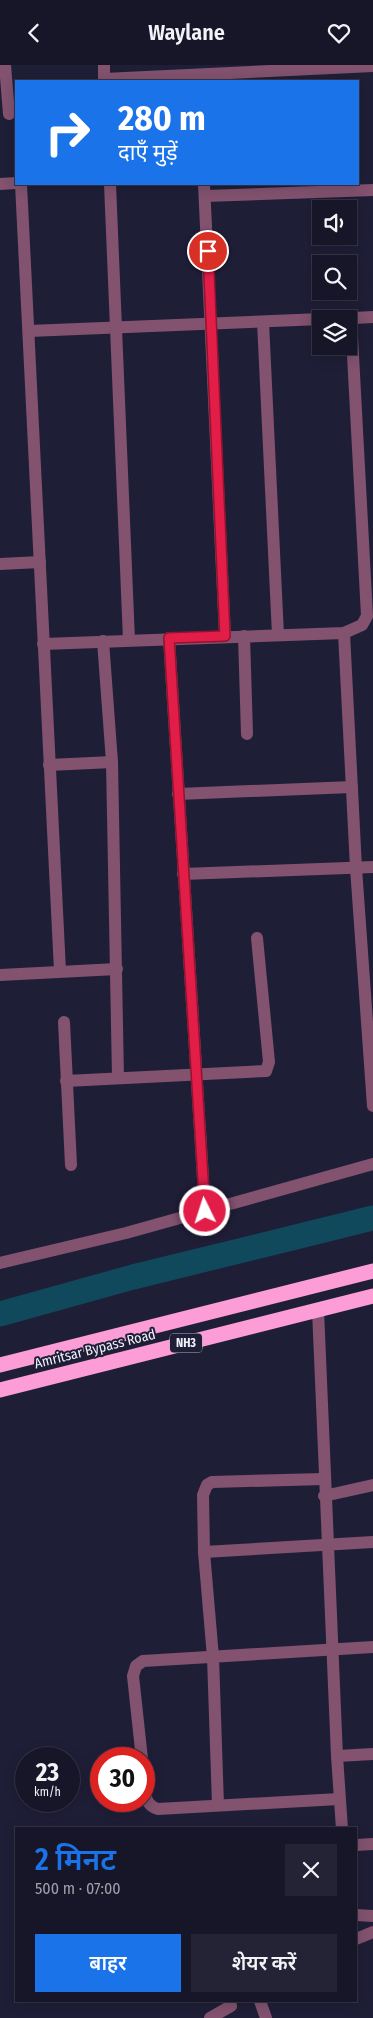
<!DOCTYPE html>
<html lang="hi">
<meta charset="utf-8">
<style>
body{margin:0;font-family:"Fira Sans Condensed","Noto Sans Devanagari",sans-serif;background:#242335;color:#f1f3f6;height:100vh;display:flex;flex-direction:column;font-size:19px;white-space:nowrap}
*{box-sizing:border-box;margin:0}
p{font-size:16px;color:#9e9fa8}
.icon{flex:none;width:28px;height:28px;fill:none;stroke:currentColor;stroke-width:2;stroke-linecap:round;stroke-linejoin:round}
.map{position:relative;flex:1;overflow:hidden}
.sheet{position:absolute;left:15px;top:1762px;width:342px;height:175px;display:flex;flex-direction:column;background:#171629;border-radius:0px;box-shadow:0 2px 12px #0003,0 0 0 1px #363546}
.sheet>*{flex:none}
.top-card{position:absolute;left:15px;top:15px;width:344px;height:105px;border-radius:0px;box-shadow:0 2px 12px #0003,0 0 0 1px #363546;background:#1a73e8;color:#fff;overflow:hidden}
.fabs{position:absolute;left:312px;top:135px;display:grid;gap:10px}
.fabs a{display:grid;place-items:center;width:45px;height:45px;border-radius:0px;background:#171629;box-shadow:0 2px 12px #0003,0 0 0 1px #363546;font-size:25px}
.speed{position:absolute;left:15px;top:1682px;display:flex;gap:10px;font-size:25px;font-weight:700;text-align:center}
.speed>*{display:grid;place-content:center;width:65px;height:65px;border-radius:50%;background:#171629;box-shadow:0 2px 12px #0003,0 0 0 1px #363546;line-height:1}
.speed small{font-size:12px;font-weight:400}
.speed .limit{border:8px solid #d22;background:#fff;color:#111}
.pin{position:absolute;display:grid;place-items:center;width:42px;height:42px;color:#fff;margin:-21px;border:2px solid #fff;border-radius:50%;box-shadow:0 1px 5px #0007}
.me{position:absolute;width:55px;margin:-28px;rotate:356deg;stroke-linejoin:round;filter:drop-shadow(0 0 4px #0008)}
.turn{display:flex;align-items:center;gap:18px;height:105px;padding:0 20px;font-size:22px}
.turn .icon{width:65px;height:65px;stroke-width:2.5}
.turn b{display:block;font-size:35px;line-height:42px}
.round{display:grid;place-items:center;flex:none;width:52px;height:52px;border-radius:0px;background:#242335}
.summary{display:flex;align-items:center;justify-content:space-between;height:85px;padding:0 20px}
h1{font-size:30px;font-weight:600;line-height:38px;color:#1a73e8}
.primary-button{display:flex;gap:10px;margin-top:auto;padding:10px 20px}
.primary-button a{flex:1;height:58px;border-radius:0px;background:#1a73e8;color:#fff;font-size:20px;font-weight:600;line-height:58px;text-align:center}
.primary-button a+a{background:#242335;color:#f1f3f6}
header{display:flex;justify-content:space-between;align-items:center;height:65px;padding:0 20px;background:#171629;font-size:22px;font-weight:600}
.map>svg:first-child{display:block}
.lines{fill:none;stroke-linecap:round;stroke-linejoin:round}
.river{stroke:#10495c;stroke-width:25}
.minor{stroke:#82526f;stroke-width:12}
.highway{stroke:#fc9dd8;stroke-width:15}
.route-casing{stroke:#92132f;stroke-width:12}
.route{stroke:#e11d48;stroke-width:9}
.labels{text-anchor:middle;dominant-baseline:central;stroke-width:4;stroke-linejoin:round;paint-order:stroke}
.shield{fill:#1f1e37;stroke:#b3b2c1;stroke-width:1}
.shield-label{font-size:12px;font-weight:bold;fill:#f2f2fc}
.street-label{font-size:14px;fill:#f2f2fc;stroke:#1f1e37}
</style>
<header><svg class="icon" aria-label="back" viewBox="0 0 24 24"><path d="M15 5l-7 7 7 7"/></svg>Waylane<svg class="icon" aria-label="heart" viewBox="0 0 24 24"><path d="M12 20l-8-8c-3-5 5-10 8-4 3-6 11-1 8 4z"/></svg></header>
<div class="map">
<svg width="373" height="1953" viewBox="0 0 373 1953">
<rect width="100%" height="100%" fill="#1f1e37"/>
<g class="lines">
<!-- river -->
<polyline class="river" points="0,1249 133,1212 373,1153"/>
<!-- minor -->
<g class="minor">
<polyline points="5,0 9,49"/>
<polyline points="104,0 104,16"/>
<polyline points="104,14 373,1"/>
<polyline points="0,119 16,118"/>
<polyline points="21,119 60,906"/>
<polyline points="110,119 129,575"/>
<polyline points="204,119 225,571"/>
<polyline points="205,131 373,125"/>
<polyline points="336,254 373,252"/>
<polyline points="263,257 278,570"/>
<polyline points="29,266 321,254"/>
<polyline points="0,499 40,497"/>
<polyline points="344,568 356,803 373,1041"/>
<polyline points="244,571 247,669"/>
<polyline points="169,573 205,1145"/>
<polyline points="103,576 112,697 118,1013"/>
<polyline points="43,579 344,568 362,560 367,551 351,253"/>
<polyline points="49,700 112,697"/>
<polyline points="178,729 352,722"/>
<polyline points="183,809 373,802"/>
<polyline points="0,910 117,904"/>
<polyline points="64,957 71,1100"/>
<polyline points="66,1016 266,1006 269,997 257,873"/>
<polyline points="0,1198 126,1168 373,1099"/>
<polyline points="318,1245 337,1691 342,1764"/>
<polyline points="324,1431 373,1420"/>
<polyline points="204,1487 373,1477"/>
<polyline points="337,1691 373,1689"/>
<polyline points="142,1694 133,1611 136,1601 143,1596 373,1582"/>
<path d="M144,1712c1,13 -1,28 14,32l181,-10"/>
<polyline points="218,1740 213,1592 204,1487 203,1430 207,1420 212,1417 324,1414"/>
<polyline points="356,1780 373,1779"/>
<polyline points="356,1850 373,1851"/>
<polyline points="356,1874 373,1867"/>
<polyline points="260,1936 266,1953"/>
<polyline points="210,1953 231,1941 229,1936"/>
</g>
<!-- highway -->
<g class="highway">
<polyline points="0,1300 373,1206"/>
<polyline points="0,1325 373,1231"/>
</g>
</g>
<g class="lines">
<defs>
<polyline id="route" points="205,1146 169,573 225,571 208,186"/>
</defs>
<!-- route casing -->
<use href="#route" class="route-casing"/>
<!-- route -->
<use href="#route" class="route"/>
</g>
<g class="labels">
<!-- shield labels -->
<rect class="shield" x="170" y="1268.5" width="32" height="19" rx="4"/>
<g class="shield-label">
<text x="186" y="1278">NH3</text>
</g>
<!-- street labels -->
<g class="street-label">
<text transform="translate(95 1284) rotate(-14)">Amritsar Bypass Road</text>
</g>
</g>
</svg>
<div class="fabs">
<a><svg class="icon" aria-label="sound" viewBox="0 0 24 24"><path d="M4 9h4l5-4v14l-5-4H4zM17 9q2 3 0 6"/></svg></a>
<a><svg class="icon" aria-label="search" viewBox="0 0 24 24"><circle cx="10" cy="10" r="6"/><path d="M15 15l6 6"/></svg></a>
<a><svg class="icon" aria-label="layers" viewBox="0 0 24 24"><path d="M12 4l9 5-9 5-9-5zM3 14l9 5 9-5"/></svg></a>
</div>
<div class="speed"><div>23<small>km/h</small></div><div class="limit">30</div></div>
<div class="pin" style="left:208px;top:186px;background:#d93025"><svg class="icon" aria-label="arrive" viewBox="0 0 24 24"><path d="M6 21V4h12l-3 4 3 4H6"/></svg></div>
<svg class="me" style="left:205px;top:1146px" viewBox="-20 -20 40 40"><circle r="17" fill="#e11d48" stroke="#fff" stroke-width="3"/><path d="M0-11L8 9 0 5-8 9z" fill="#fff"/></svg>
<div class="top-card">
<div class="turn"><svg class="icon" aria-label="right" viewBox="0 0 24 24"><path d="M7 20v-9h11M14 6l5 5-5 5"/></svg><div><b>280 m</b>दाएँ मुड़ें</div></div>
</div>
<section class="sheet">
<div class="summary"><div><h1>2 मिनट</h1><p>500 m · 07:00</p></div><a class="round"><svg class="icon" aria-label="close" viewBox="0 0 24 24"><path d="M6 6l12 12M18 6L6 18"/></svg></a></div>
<div class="primary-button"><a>बाहर</a><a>शेयर करें</a></div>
</section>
</div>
